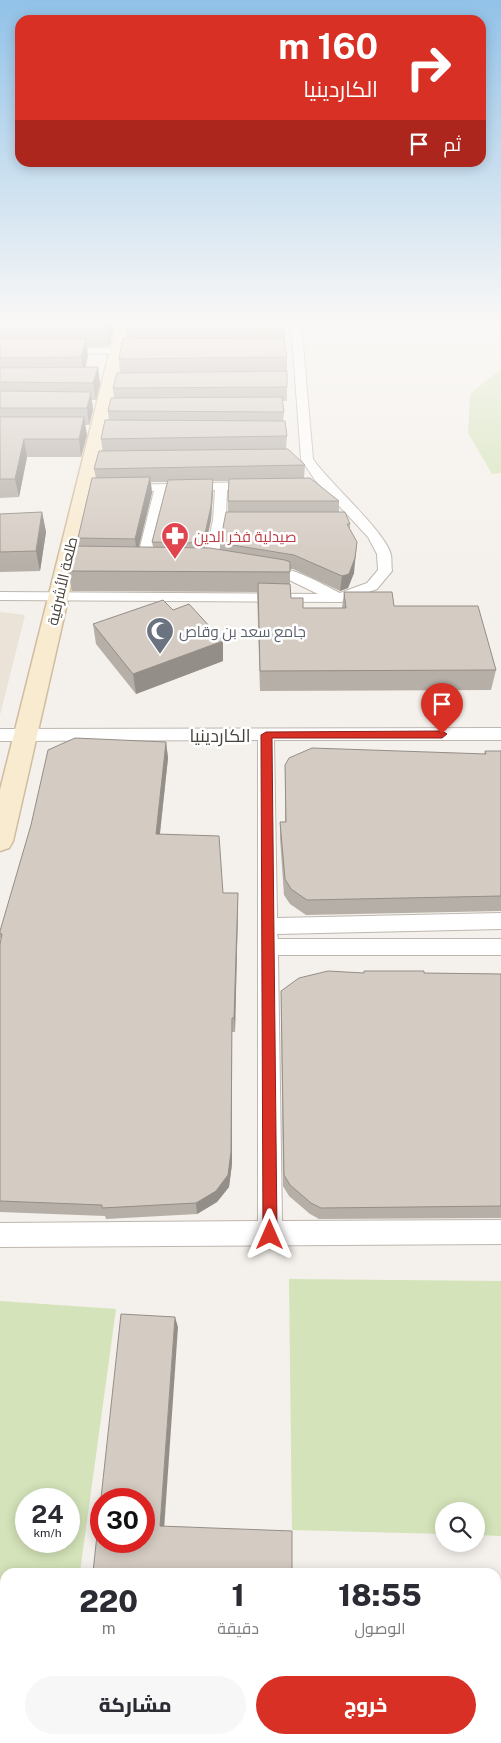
<!DOCTYPE html>
<html lang="ar">
<meta charset="utf-8">
<style>
body{margin:0;font-family:"Public Sans",Cairo,sans-serif;background:#f7f7f7;color:#2b2b33;direction:rtl;height:100vh;display:flex;flex-direction:column;font-size:19px;white-space:nowrap}
*{box-sizing:border-box;margin:0}
p{font-size:16px;color:#7c7c81}
.icon{flex:none;width:28px;height:28px;fill:none;stroke:currentColor;stroke-width:2;stroke-linecap:round;stroke-linejoin:round}
.map{position:relative;flex:1;overflow:hidden;direction:ltr}
.details{position:absolute;left:0px;top:1568px;width:501px;height:176px;display:flex;flex-direction:column;background:#fff;border-radius:15px 15px 0 0;box-shadow:0 2px 12px #0003;direction:rtl}
.details>*{flex:none}
.banner{position:absolute;left:15px;top:15px;width:471px;height:152px;border-radius:15px;box-shadow:0 2px 12px #0003;direction:rtl;background:#d93025;color:#fff;overflow:hidden}
.tools{position:absolute;left:435px;top:1502px;display:grid;gap:10px}
.tools a{display:grid;place-items:center;width:50px;height:50px;border-radius:50%;background:#fff;box-shadow:0 2px 12px #0003;font-size:25px}
.speed{position:absolute;left:15px;top:1488px;display:flex;gap:10px;font-size:25px;font-weight:700;text-align:center}
.speed>*{display:grid;place-content:center;width:65px;height:65px;border-radius:50%;background:#fff;box-shadow:0 2px 12px #0003;line-height:1}
.speed small{font-size:12px;font-weight:400}
.speed .limit{border:8px solid #d22;background:#fff;color:#111}
.pin{position:absolute;display:grid;place-items:center;width:42px;height:42px;color:#fff;margin:-51px -21px;border-radius:50% 50% 50% 0;rotate:-45deg;box-shadow:0 0 5px #0007}
.pin .icon{rotate:45deg}
.me{position:absolute;width:55px;margin:-28px;rotate:0deg;stroke-linejoin:round;filter:drop-shadow(0 0 4px #0008)}
.turn{display:flex;align-items:center;gap:18px;height:105px;padding:0 25px;font-size:22px}
.turn .icon{width:65px;height:65px;stroke-width:2.5}
.turn b{display:block;font-size:35px;line-height:42px}
.then{display:flex;align-items:center;height:48px;padding:0 25px;background:#0003;gap:10px;font-size:19px}
.eta{display:flex;justify-content:space-evenly;align-items:center;height:85px;text-align:center}
.eta b{font-size:30px;font-weight:800;line-height:35px}
.cta{display:flex;gap:10px;margin-top:auto;padding:10px 25px}
.cta a{flex:1;height:58px;border-radius:30px;background:#d93025;color:#fff;font-size:20px;font-weight:800;line-height:58px;text-align:center}
.cta a+a{background:#f7f7f7;color:#2b2b33}
.map>svg:first-child{display:block}
.education{fill:#ebe3d7}
.green{fill:#d4e3b9;fill-rule:evenodd}
.lines{fill:none;stroke-linecap:round;stroke-linejoin:round}
.minor-casing{stroke:#beb7af;stroke-width:2}
.secondary-casing{stroke:#cebda0;stroke-width:3}
.minor{fill:#fff;fill-rule:evenodd}
.secondary{fill:#f9ebd0;fill-rule:evenodd}
.wall{fill:#b6afa7;fill-rule:evenodd}
.shaded-wall{fill:#948e88}
.building{fill:#d4cbc2;stroke:#948e88;fill-rule:evenodd}
.route{fill:#d93025;stroke:#8d1f18}
.labels{text-anchor:middle;dominant-baseline:central;stroke-width:5;stroke-linejoin:round;paint-order:stroke}
.far-health-label{font-size:15px;fill:#be3a42;stroke:#fff;text-anchor:start}
.far-street-label{font-size:15px;fill:#47413a;stroke:#fff}
.far-worship-label{font-size:15px;fill:#5b616d;stroke:#fff;text-anchor:start}
.street-label{font-size:18px;fill:#47413a;stroke:#fff}
</style>
<div class="map">
<svg width="501" height="1743" viewBox="0 0 501 1743">
<rect width="100%" height="100%" fill="#f4f0eb"/>
<!-- education -->
<polygon class="education" points="0,612 25,615 0,715"/>
<!-- green -->
<g class="green">
<polygon points="501,369 501,473 492,474 468,433 470,394"/>
<polygon points="289,1279 501,1281 501,1536 476,1535 476,1511 444,1511 444,1534 292,1530"/>
<path d="M0,1301l116,8 -36,263h-75v129l-5,-4zM26,1499h43v42h-43z"/>
</g>
<g class="lines">
<defs>
<g id="minor">
<path d="M291,322h10l12,137c17,25 73,73 78,96 1,5 0,11 1,16l-15,18 -36,13 -341,-2v-8l318,2 -33,-16 -25,-4 -2,-3 2,-3c26,-6 58,14 80,25l27,-10 11,-13 -1,-16 -9,-17 -53,-57 -14,-21z"/>
<polygon points="134,348 138,349 138,353 61,354 56,351 61,348"/>
<polygon points="253,482 259,486 257,489 227,490 226,516 249,516 255,520 249,524 225,524 216,565 211,566 204,562 213,520 215,490 167,491 151,559 144,563 137,559 154,491 126,492 120,488 122,485"/>
<polygon points="501,728 501,740 274,740 277,918 501,913 501,929 277,934 278,939 501,939 501,955 278,955 282,1221 501,1220 501,1244 0,1247 0,1223 258,1221 258,740 0,741 0,729"/>
</g>
<polygon id="secondary" points="117,322 131,322 13,841 9,848 0,851 0,790"/>
</defs>
<!-- minor casing -->
<use href="#minor" class="minor-casing"/>
<!-- secondary casing -->
<use href="#secondary" class="secondary-casing"/>
<!-- minor -->
<use href="#minor" class="minor"/>
<!-- secondary -->
<use href="#secondary" class="secondary"/>
</g>
<!-- wall -->
<g class="wall">
<polygon points="0,322 115,322 109,346 87,347 88,356 85,367 98,367 100,384 96,400 92,400 93,410 89,425 85,425 87,435 81,457 27,457 19,497 0,498"/>
<path d="M126,330h159v15l2,12v44h-5l2,11 -1,9 4,15 -1,13 19,16 -1,13 35,23v11l11,12v5l4,44 -6,15 -8,3 -47,-22h-3v15l1,14 12,10h39l2,-16 50,14 102,64 -5,20 -231,1 -3,-99 -185,-1 -4,-20 11,-25 -1,-8 18,-60 -2,-9 9,-18 -2,-12 8,-19 -1,-9 6,-13 -1,-10 7,-15 -1,-14 8,-20zM213,481h15v31l-8,31v7l-15,-2 6,-28 2,-28zM151,482h16l-15,60 1,5h-15l14,-54z"/>
<polygon points="42,512 46,532 40,571 0,572 0,514"/>
<polygon points="173,610 223,661 136,694 96,644 93,624"/>
<polygon points="166,742 168,758 160,834 223,893 238,893 238,908 235,1032 232,1032 232,1164 229,1187 217,1202 197,1214 106,1219 105,1216 0,1212 0,944 1,940 0,937 0,931"/>
<polygon points="485,751 501,751 501,911 306,915 290,904 284,895 280,838 280,822 285,822 285,765 484,754"/>
<polygon points="364,971 424,973 501,974 501,1218 319,1219 310,1214 289,1196 283,1186 281,1006 281,991 364,973"/>
</g>
<!-- shaded-wall -->
<g class="shaded-wall">
<polygon points="109,322 115,322 109,346 107,330"/>
<polygon points="86,339 88,356 84,374 81,357"/>
<polygon points="98,367 100,384 96,400 93,383"/>
<polygon points="91,392 93,410 89,425 87,408"/>
<polygon points="84,417 87,435 81,457 79,439"/>
<polygon points="24,439 27,457 19,497 15,479"/>
<polygon points="150,477 152,493 137,555 135,539"/>
<polygon points="213,479 213,492 211,520 203,556 203,543"/>
<polygon points="42,512 46,532 40,571 36,551"/>
<polygon points="357,542 354,573 348,588 340,591 342,576"/>
<polygon points="223,641 223,661 136,694 133,674"/>
<polygon points="166,742 168,758 158,850 156,834"/>
<polygon points="238,893 238,908 235,1032 234,1018"/>
<polygon points="232,1018 232,1164 229,1187 217,1202 197,1214 196,1203"/>
<polygon points="175,1317 178,1327 164,1530 160,1526"/>
</g>
<!-- building -->
<g class="building">
<polygon points="0,322 109,322 107,330 0,330"/>
<polygon points="127,322 285,322 285,330 126,330"/>
<polygon points="123,338 284,339 287,357 119,359"/>
<polygon points="0,339 86,339 81,357 0,358"/>
<polygon points="98,367 93,383 0,382 0,368"/>
<polygon points="287,371 287,387 113,388 117,373"/>
<polygon points="0,391 91,392 87,408 0,408"/>
<polygon points="282,397 284,412 108,411 111,398"/>
<polygon points="0,417 84,417 79,439 24,439 15,479 0,479"/>
<polygon points="105,420 285,421 287,436 101,439"/>
<polygon points="288,449 305,465 94,469 99,451"/>
<polygon points="150,477 135,539 78,538 92,478"/>
<polygon points="310,478 339,501 228,501 229,479"/>
<polygon points="213,479 211,506 203,543 152,542 168,480"/>
<polygon points="42,512 36,551 0,552 0,514"/>
<polygon points="226,512 345,512 350,524 347,524 357,542 355,558 349,574 342,576 294,555 220,543"/>
<polygon points="74,546 210,548 285,560 290,562 290,572 68,571"/>
<polygon points="258,583 290,584 291,598 303,598 303,608 346,608 344,592 392,592 394,606 478,606 496,670 260,671"/>
<polygon points="163,600 173,610 189,604 223,641 133,674 93,624"/>
<polygon points="75,738 166,742 156,834 219,836 223,893 238,893 234,1018 232,1018 231,1152 228,1175 216,1191 196,1203 102,1208 102,1205 0,1201 0,944 2,934 0,934 0,931 31,825 48,750"/>
<polygon points="312,748 486,754 485,751 501,751 501,896 307,900 291,889 285,879 280,822 286,822 285,765 289,758"/>
<polygon points="328,971 364,973 364,971 424,971 424,973 501,974 501,1206 321,1208 311,1203 290,1185 284,1175 281,991 299,978"/>
<path d="M121,1314l54,3 -15,209 132,5v41h-199zM101,1499h43v42h-43z"/>
<polygon points="496,1587 501,1587 501,1739 490,1739 496,1739"/>
</g>
<!-- sky -->
<linearGradient id="sky" x2="0" y2="1"><stop stop-color="#91c2e8"/><stop offset="0.57" stop-color="#faf8f6"/><stop offset="1" stop-color="#faf8f6" stop-opacity="0"/></linearGradient>
<rect width="501" height="566" fill="url(#sky)"/>
<!-- route -->
<polygon class="route" points="442,731 447,734 442,738 272,738 277,1235 275,1240 270,1243 265,1240 263,1235 261,735 266,732"/>
<!-- icons -->
<defs>
<symbol id="pharmacy-pin" viewBox="-11 -11 22 30"><path d="M0 17L-7.5 6A9.5 9.5 0 1 1 7.5 6Z" fill="#e0444e" stroke="#fff"/><path d="M-2-6h4v4h4v4h-4v4h-4v-4h-4v-4h4Z" fill="#fff"/></symbol>
<symbol id="mosque-pin" viewBox="-11 -11 22 30"><path d="M0 17L-7.5 6A9.5 9.5 0 1 1 7.5 6Z" fill="#6b7280" stroke="#fff"/><path d="M3.5-4.9A6 6 0 1 0 3.5 4.9A5 5 0 1 1 3.5-4.9Z" fill="#fff"/></symbol>
</defs>
<g fill-rule="evenodd">
<use href="#pharmacy-pin" x="159" y="520" width="32" height="43"/>
<use href="#mosque-pin" x="144" y="615" width="32" height="43"/>
</g>
<g class="labels">
<!-- far-health labels -->
<g class="far-health-label">
<text x="194" y="536">صيدلية فخر الدين</text>
</g>
<!-- far-street labels -->
<g class="far-street-label">
<text transform="translate(62 581) rotate(-77)">طلعة الأشرفية</text>
</g>
<!-- far-worship labels -->
<g class="far-worship-label">
<text x="179" y="631">جامع سعد بن وقاص</text>
</g>
<!-- street labels -->
<g class="street-label">
<text x="220" y="735">الكاردينيا</text>
</g>
</g>
</svg>
<div class="tools">
<a><svg class="icon" aria-label="search" viewBox="0 0 24 24"><circle cx="10" cy="10" r="6"/><path d="M15 15l6 6"/></svg></a>
</div>
<div class="speed"><div>24<small>km/h</small></div><div class="limit">30</div></div>
<div class="pin" style="left:442px;top:734px;background:#d93025"><svg class="icon" aria-label="arrive" viewBox="0 0 24 24"><path d="M6 21V4h12l-3 4 3 4H6"/></svg></div>
<svg class="me" style="left:270px;top:1235px" viewBox="-20 -20 40 40"><path d="M0-17L14 15 0 8-14 15z" fill="#d93025" stroke="#fff" stroke-width="4"/></svg>
<div class="banner">
<div class="turn"><svg class="icon" aria-label="right" viewBox="0 0 24 24"><path d="M7 20v-9h11M14 6l5 5-5 5"/></svg><div><b>160 m</b>الكاردينيا</div></div>
<div class="then">ثم<svg class="icon" aria-label="arrive" viewBox="0 0 24 24"><path d="M6 21V4h12l-3 4 3 4H6"/></svg></div>
</div>
<section class="details">
<div class="eta">
<div><b>18:55</b><p>الوصول</p></div>
<div><b>1</b><p>دقيقة</p></div>
<div><b>220</b><p>m</p></div>
</div>
<div class="cta"><a>خروج</a><a>مشاركة</a></div>
</section>
</div>
